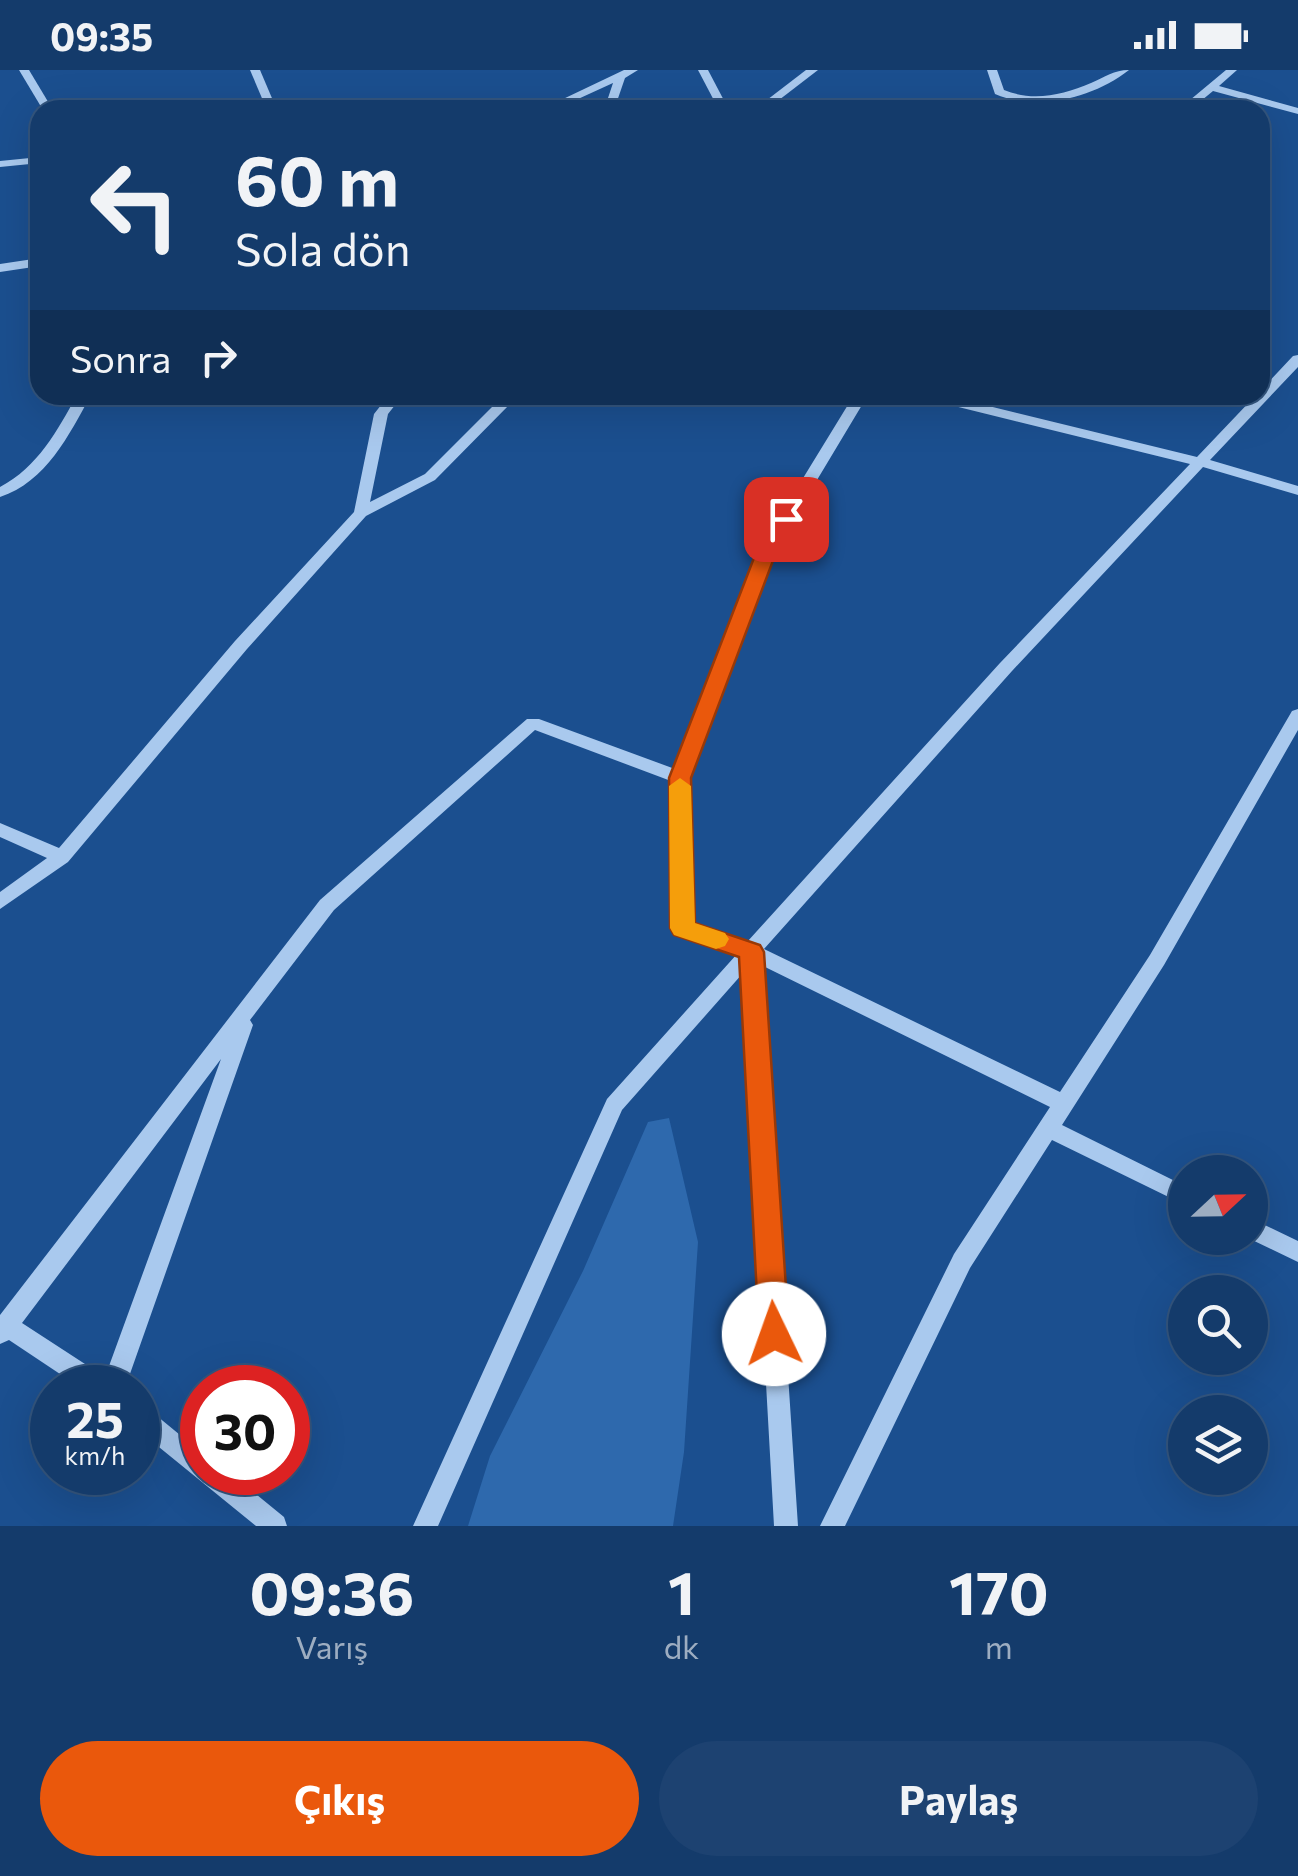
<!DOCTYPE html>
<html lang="tr">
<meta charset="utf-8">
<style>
body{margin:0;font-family:Commissioner,sans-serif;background:#1d4271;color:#f1f3f6;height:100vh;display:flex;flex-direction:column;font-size:38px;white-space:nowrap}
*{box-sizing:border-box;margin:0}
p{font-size:32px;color:#9dadc1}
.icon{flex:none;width:55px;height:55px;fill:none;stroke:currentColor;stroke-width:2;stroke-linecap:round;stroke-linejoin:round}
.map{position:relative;height:1456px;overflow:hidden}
.sheet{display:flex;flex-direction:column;background:#143b6b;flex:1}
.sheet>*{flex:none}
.top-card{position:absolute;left:30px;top:30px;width:1240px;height:305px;border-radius:30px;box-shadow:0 10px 40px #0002,0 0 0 2px #33557e;background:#143b6b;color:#f1f3f6;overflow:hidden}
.needle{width:65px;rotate:68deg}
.buttons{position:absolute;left:1168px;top:1085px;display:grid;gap:20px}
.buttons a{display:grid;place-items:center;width:100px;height:100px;border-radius:50%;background:#143b6b;box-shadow:0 10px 40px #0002,0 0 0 2px #33557e;font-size:50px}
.speed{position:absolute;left:30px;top:1295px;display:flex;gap:20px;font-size:50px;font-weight:700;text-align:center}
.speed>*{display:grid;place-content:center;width:130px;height:130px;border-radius:50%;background:#143b6b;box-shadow:0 10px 40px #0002,0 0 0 2px #33557e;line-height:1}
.speed small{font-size:25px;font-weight:400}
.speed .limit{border:15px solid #d22;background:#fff;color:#111}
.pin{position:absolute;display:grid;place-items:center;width:85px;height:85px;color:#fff;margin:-42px;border-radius:20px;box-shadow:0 5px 15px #0006}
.me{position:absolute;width:110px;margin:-55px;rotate:357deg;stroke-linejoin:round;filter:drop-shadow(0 0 8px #0008)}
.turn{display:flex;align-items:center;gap:35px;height:210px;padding:0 40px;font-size:45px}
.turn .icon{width:130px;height:130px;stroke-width:2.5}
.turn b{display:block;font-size:70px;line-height:85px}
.then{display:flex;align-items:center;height:95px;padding:0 40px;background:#0003;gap:20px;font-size:38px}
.eta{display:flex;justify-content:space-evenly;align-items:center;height:170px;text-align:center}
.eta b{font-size:60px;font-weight:700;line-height:70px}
.action{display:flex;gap:20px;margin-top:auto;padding:20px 40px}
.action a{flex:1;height:115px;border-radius:60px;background:#ea580c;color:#fff;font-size:40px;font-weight:700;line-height:115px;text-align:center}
.action a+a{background:#1d4271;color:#f1f3f6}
.status{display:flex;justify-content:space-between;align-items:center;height:70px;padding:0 50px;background:#143b6b;direction:ltr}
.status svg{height:28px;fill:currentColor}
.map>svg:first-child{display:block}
.green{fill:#2e69ad}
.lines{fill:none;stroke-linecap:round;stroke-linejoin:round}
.minor{fill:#a9c9ee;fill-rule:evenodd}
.route{fill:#ea580c;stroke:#983908;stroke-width:2.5}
.slow{fill:#f59e0b}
</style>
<div class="status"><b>09:35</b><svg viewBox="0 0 49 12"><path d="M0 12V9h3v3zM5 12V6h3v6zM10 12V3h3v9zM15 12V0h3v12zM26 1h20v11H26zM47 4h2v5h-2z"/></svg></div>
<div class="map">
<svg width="1298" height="1456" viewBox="0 0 1298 1456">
<rect width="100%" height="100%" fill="#1b4f8f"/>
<!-- green -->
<polygon class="green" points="669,1048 698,1172 684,1382 673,1456 468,1456 490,1386 583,1201 648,1052"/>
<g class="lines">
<!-- minor -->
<g class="minor">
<polygon points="19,0 29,0 53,40 43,40"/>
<polygon points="250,0 260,0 277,40 267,40"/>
<polygon points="624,0 638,0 625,8 614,40 604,40 613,13 554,40 540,40"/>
<polygon points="698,0 708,0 729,40 719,40"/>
<polygon points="806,0 818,0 766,40 754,40"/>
<path d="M987,0h10l7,20c29,12 59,5 87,-7 14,-6 23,-13 38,-13 -36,28 -91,42 -134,24z"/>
<polygon points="1226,0 1237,0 1219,16 1298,38 1298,44 1213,21 1190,40 1178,40"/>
<polygon points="40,87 40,93 0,97 0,91"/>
<polygon points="40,188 40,196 0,202 0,194"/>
<path d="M1298,285v12l-88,93 88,26v9l-95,-28 -191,204 -248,278 296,143 90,-137 142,-244 6,-2v21l-134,235 -102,160 123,61v19l-133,-65 -82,128 -125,258h-25l134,-272 96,-147 -289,-142 37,561h-24l-31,-553 -121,137 -184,416h-25l194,-427 130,-145 -61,-21 -2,-5 -3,-147 -136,-51 -201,180 -84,110 3,5 -128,363h-44l-72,-48 -9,4v-29l320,-415 207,-181h12l136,50 84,-219 95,-155h14l-93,155 -86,228 3,146 55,18 253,-279 190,-199 -268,-66 -2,-3h24l253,62 59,-62h4v-4l33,-35zM221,989l-116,318 -83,-54z"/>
<path d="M77,325h14c-22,40 -45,87 -91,102v-10c38,-20 57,-56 77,-92z"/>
<polygon points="389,325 403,325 388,344 370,432 425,404 504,325 519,325 435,410 366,446 247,579 68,792 0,839 0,822 47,788 0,767 0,753 59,778 235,571 354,442 374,344"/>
<polygon points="1250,1148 1298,1171 1298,1192 1248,1168 1250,1168"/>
<polygon points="138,1334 146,1337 202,1383 202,1402 229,1402 284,1447 287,1456 256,1456 138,1360"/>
</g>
</g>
<!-- route -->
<polygon class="route" points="786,443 795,449 777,480 691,708 695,853 760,875 764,882 789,1264 785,1274 774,1278 764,1274 759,1264 739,887 674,865 670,858 669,708 757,480 779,445"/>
<!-- slow -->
<polygon class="slow" points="680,708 691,716 695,853 725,863 729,869 725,876 716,879 674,865 670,858 669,716"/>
</svg>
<div class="buttons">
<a><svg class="needle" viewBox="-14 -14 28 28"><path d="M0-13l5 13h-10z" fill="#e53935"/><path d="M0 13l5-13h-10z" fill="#9dadc1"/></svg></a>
<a><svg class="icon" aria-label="search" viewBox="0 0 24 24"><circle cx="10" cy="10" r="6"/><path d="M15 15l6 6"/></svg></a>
<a><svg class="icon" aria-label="layers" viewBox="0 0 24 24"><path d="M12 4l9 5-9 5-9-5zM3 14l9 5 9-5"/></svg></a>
</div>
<div class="speed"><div>25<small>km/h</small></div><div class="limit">30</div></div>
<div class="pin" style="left:786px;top:449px;background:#d93025"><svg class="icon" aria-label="arrive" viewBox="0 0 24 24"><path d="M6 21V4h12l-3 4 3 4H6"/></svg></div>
<svg class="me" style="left:774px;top:1264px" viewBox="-20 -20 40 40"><circle r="19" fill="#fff"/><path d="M0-13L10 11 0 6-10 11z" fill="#ea580c"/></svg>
<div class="top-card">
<div class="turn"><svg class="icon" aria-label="left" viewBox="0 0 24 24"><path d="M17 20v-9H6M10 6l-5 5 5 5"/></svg><div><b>60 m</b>Sola dön</div></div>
<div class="then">Sonra<svg class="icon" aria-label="right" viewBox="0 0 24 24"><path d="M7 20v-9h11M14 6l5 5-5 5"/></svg></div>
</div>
</div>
<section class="sheet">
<div class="eta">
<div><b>09:36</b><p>Varış</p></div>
<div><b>1</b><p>dk</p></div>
<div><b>170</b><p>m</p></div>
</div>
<div class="action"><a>Çıkış</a><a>Paylaş</a></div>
</section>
